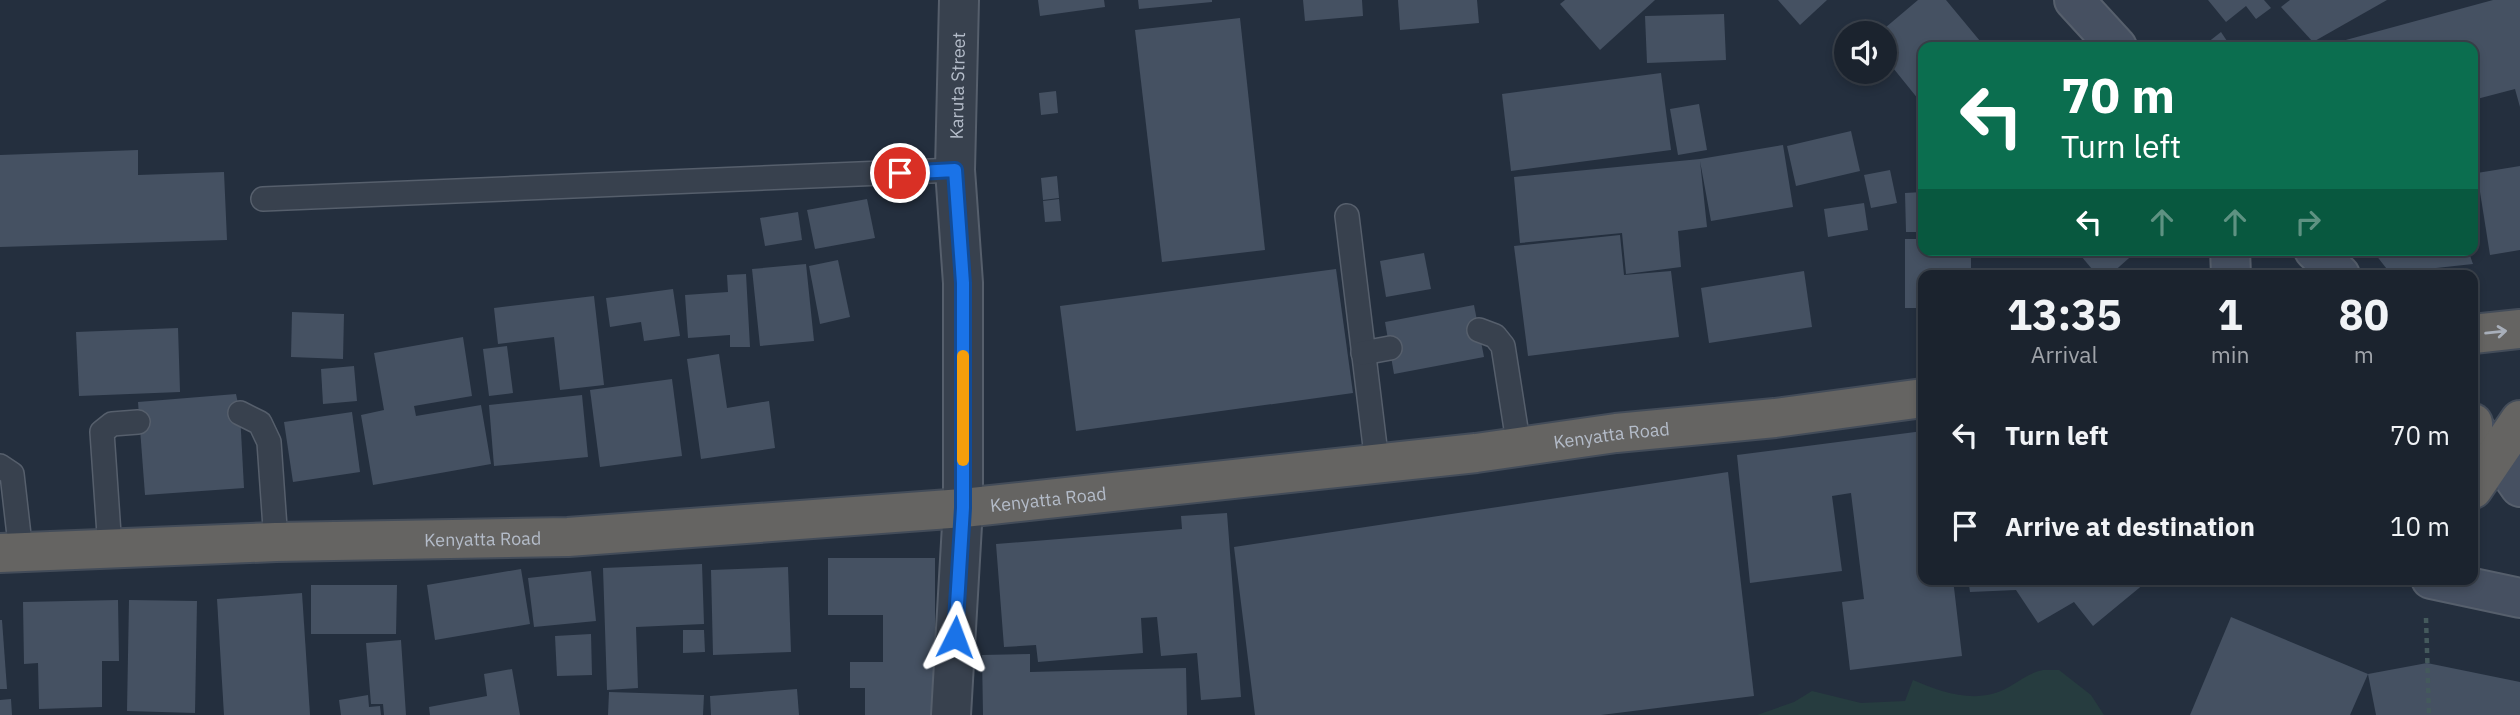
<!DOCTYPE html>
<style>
body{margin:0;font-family:"IBM Plex Sans",sans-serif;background:#282f3a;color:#f1f3f6;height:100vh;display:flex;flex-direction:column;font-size:26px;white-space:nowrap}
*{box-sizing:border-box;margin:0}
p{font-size:23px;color:#a0a4aa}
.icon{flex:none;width:38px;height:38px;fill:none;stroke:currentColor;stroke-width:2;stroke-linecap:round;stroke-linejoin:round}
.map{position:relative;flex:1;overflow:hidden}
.details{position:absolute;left:1918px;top:270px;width:560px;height:315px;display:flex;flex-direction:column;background:#1b232e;border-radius:14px;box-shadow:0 4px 10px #0003,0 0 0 2px #39404a}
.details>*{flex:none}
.hud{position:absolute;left:1918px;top:42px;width:560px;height:214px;border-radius:14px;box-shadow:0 4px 10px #0003,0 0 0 2px #39404a;background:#0b6e4f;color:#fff;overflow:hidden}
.buttons{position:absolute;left:1834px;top:21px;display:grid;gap:14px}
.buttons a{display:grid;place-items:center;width:63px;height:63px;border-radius:50%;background:#1b232e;box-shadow:0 4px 10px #0003,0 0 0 2px #39404a;font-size:35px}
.pin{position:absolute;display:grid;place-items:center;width:60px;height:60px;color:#fff;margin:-30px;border:4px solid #fff;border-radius:50%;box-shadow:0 2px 7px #0007}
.me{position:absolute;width:77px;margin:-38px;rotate:3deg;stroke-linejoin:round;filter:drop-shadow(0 0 5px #0008)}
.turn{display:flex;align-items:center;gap:24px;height:147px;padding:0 28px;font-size:32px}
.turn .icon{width:91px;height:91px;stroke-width:2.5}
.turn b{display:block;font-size:49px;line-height:60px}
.lanes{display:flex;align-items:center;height:66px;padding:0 28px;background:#0003;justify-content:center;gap:35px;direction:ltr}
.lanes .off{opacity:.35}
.eta{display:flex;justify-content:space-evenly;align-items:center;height:119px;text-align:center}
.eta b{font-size:42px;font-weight:800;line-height:49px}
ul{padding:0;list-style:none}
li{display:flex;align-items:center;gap:21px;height:91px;padding:0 28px}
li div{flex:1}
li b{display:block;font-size:26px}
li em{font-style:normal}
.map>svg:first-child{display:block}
.green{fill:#263c3f}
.building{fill:#455162}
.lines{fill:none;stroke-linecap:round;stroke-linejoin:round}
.service-casing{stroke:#565f6c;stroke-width:26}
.minor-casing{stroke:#565f6c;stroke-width:42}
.secondary-casing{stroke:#565f6c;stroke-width:42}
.trunk-casing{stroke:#434c59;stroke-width:42}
.path{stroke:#44595c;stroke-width:4.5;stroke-dasharray:5 5;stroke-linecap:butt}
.service{stroke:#38414e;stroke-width:23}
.minor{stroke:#38414e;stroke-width:38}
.secondary{stroke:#465061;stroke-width:38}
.trunk{stroke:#656462;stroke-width:38}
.oneway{stroke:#a8afba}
.route-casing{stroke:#114b97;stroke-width:18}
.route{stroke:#1a73e8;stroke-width:12}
.slow{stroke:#f59e0b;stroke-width:12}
.labels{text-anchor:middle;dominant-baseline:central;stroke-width:7;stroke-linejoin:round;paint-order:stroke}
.street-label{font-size:18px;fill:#b4bcc9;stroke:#1d2633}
</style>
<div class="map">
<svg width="2520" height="715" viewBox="0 0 2520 715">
<rect width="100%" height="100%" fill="#242f3e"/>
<!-- green -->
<path class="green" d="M2043,670h16l32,25 13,20h-347l37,-13 18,-11 49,12 44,-2 8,-21c30,13 65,25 96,7 12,-7 20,-14 34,-17z"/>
<!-- building -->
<g class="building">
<polygon points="1038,0 1104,0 1105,7 1040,16"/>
<polygon points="1138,0 1212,0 1212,2 1139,9"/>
<polygon points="1303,0 1362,0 1363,16 1305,21"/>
<polygon points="1398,0 1477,0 1479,23 1400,30"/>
<polygon points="1565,0 1655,0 1600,50 1560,4"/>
<polygon points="1778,0 1827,0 1800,25"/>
<polygon points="1918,0 1946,0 1985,47 1923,47 1923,105 1885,58 1885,33 1879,33"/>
<polygon points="2208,0 2264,0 2271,8 2256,19 2246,6 2226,22"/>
<polygon points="2290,0 2387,0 2313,42 2281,7"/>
<polygon points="2493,0 2520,0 2520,107 2515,89 2473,100 2473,47 2320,47"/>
<polygon points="1724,14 1726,60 1647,63 1645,16"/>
<polygon points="1240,18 1265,250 1162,262 1135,30"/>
<polygon points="2221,32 2231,47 2202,47"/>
<polygon points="1661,73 1671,150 1511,171 1502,94"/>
<polygon points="1056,91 1058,113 1041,115 1039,93"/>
<polygon points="1699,104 1707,150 1678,155 1670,109"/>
<polygon points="1851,131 1860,171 1796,186 1787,146"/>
<polygon points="1783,145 1793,207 1711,221 1700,161 1707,227 1678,231 1681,267 1626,274 1622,233 1520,243 1514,177 1700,159"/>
<polygon points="138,150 138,175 224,172 227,240 0,247 0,155"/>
<polygon points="2520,166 2520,250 2490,255 2477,173"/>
<polygon points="1890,170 1897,203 1871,208 1864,175"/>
<polygon points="1057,176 1059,198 1043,200 1041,178"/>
<polygon points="1923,192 1923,232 1906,232 1905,193"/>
<polygon points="867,199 875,238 815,249 807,210"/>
<polygon points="1059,199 1061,221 1045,222 1043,201"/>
<polygon points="1864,203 1868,230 1828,237 1824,209"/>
<polygon points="798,212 802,240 765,246 760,218"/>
<polygon points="1620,235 1624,275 1671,271 1679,337 1528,356 1514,246"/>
<polygon points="1905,239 1923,239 1923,250 1971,250 1971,275 1923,275 1923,308 1905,308"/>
<polygon points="2076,250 2138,250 2110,275 2097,275"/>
<polygon points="2372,250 2468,250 2473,264 2390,273"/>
<polygon points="1424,253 1431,289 1386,297 1380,261"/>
<polygon points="838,260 850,317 820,324 809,266"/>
<polygon points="806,264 814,341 760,346 752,269"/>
<polygon points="1336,269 1353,393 1076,431 1060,306"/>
<polygon points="1804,271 1812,327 1709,343 1701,288"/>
<polygon points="746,274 750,347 730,347 730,335 688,338 685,295 728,292 727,275"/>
<polygon points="673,289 680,336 644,341 641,322 610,327 606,298"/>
<polygon points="594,296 604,385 560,390 554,337 498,344 494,308"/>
<polygon points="1474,305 1484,357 1394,374 1385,322"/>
<polygon points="292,312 344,314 343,359 291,357"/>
<polygon points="178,328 180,392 79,396 76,332"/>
<polygon points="463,337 472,396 414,406 416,416 481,405 491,464 373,485 361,415 384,410 374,353"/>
<polygon points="507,346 513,393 489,396 483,349"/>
<polygon points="719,354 727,408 769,401 775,448 701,459 687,359"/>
<polygon points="354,366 357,401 323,404 321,369"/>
<polygon points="672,379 682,456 600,467 590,390"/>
<polygon points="236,394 240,413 244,488 145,495 138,402"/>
<polygon points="582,395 588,457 494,466 489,405"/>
<polygon points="352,412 360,472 293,482 284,422"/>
<polygon points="1923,431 1923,579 1953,579 1962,656 1850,670 1842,602 1864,599 1851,493 1832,496 1842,571 1750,583 1737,455"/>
<polygon points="1728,472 1754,696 1601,715 1255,715 1234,547"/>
<polygon points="1227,513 1241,697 1201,700 1197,653 1161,656 1157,617 1141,618 1143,653 1038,662 1036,645 1004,647 996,544 1182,529 1181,516"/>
<polygon points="828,558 935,558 935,715 865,715 865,688 850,688 850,662 883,662 883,615 828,615"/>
<polygon points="702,564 704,624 636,627 638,688 607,690 603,568"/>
<polygon points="788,567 791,652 713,655 711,570"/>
<polygon points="521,569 530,624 435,640 427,585"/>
<polygon points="591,571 596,621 534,627 528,578"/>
<polygon points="1968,579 2150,579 2093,626 2074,602 2038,623 2016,590 1970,592"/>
<polygon points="311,585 397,585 396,634 311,634"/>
<polygon points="302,593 310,715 224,715 217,599"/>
<polygon points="118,600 119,661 102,661 102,707 39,709 38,663 24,664 23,602"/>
<polygon points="129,600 197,601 195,713 127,711"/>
<polygon points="2231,617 2368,674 2350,715 2190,715"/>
<polygon points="0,620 2,620 7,689 0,689"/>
<polygon points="683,630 704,630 705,652 683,653"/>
<polygon points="591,634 592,675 557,676 555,636"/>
<polygon points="401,640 406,715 384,715 383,704 371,704 366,643"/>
<polygon points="1030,654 1030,672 1186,668 1187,715 983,715 982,655"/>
<polygon points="2427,663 2520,682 2520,715 2376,715 2368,674"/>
<polygon points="512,669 520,715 430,715 429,707 487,696 484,674"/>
<polygon points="797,689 799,715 711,715 710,696"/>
<polygon points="609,692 704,695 703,715 608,715"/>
<polygon points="368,695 369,707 380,706 381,715 341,715 339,700"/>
<polygon points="11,699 12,715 0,715 0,700"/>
</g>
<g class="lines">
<defs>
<g id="service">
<polyline points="263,199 955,170"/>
<polyline points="1347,216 1377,463"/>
<polyline points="1479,330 1495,336 1503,346 1519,448"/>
<polyline points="1363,353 1390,348"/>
<polyline points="240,413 260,423 269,442 276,542"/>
<polyline points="0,466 12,474 21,553"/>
<polyline points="110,549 102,432 112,424 138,422"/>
</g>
<g id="minor">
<path id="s1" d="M951,715l12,-207v-225l-8,-113 4,-170"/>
</g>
<g id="secondary">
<polyline points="2074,0 2117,47"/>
<polyline points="2230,250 2231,275"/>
<polyline points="2314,250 2340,275"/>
<polyline points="2476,431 2496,453 2520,487"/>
<polyline points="2431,579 2520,598"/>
</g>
<g id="trunk">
<polyline points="2473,334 2520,329"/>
<polyline points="2473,423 2473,463"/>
<polyline points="2473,489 2520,420"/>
<path id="s2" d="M0,553l276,-11 292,-5 395,-29 513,-55 140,-20 159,-15 148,-20"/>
</g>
</defs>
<!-- service casing -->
<use href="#service" class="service-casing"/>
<!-- minor casing -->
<use href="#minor" class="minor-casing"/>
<!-- secondary casing -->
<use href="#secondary" class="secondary-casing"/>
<!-- trunk casing -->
<use href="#trunk" class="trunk-casing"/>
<!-- path -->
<polyline class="path" points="2426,618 2429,715"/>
<!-- service -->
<use href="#service" class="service"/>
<!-- minor -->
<use href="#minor" class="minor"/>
<!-- secondary -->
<use href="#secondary" class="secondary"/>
<!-- trunk -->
<use href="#trunk" class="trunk"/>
</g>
<!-- one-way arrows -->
<defs><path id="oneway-shaft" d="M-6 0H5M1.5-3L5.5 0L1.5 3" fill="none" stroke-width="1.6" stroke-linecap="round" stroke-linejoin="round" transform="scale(1.75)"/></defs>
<use class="oneway" href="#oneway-shaft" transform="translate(2496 332) rotate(-6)"/>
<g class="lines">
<defs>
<polyline id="route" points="900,173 955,170 963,283 963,508 955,637"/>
</defs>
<!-- route casing -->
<use href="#route" class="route-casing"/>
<!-- route -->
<use href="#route" class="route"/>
<!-- slow -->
<polyline class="slow" points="963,460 963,356"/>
</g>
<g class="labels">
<!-- street labels -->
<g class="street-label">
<text stroke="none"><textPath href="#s1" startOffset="630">Karuta Street</textPath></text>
<text stroke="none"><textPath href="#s2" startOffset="1617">Kenyatta Road</textPath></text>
<text stroke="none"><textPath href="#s2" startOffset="1050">Kenyatta Road</textPath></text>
<text stroke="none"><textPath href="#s2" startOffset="483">Kenyatta Road</textPath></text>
</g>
</g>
</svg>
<div class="buttons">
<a><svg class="icon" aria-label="sound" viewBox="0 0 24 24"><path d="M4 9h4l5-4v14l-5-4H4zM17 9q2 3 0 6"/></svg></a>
</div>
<div class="pin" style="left:900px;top:173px;background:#d93025"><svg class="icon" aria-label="arrive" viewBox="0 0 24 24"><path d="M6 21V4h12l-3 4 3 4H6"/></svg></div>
<svg class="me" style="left:955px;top:637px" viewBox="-20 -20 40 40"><path d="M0-17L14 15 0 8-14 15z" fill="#1a73e8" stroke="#fff" stroke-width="4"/></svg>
<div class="hud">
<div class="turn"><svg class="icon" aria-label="left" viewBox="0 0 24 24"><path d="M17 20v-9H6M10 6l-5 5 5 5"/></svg><div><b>70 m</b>Turn left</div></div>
<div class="lanes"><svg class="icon" aria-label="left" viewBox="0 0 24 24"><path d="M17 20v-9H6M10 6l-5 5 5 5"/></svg><svg class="icon off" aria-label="ahead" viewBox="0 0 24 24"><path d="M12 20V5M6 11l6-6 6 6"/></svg><svg class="icon off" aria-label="ahead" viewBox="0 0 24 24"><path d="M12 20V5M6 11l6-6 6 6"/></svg><svg class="icon off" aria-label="right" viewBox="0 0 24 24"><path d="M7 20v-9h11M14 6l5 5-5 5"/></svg></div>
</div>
<section class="details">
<div class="eta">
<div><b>13:35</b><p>Arrival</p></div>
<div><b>1</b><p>min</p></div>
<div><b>80</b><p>m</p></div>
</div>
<ul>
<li><svg class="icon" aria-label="left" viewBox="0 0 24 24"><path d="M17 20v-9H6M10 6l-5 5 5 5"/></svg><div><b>Turn left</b></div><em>70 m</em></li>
<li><svg class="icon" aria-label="arrive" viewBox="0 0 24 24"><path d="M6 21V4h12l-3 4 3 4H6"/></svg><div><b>Arrive at destination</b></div><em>10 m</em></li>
</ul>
</section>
</div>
